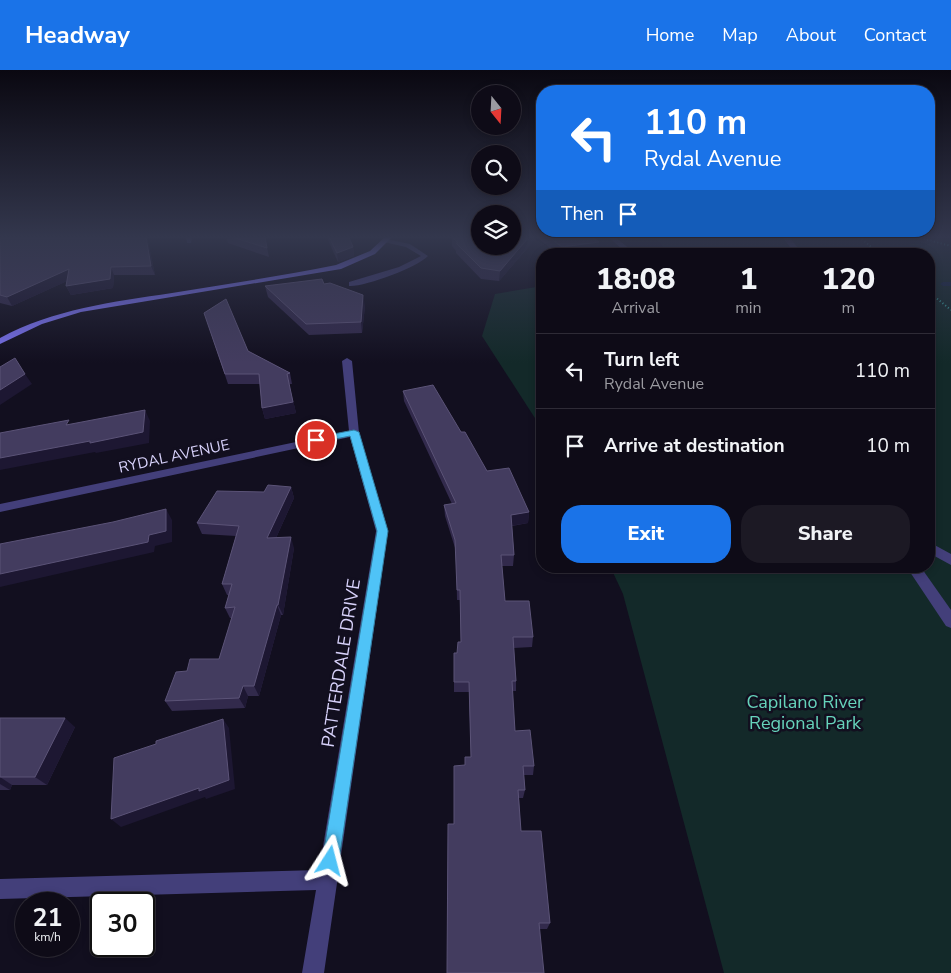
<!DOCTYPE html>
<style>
body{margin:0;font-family:"Nunito Sans",sans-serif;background:#1c1924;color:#f1f3f6;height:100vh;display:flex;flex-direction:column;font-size:19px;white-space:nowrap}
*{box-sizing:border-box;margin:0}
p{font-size:16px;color:#9b9ba1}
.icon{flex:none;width:28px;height:28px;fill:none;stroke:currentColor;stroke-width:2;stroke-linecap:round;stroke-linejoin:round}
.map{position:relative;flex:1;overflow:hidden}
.side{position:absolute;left:536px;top:178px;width:399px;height:325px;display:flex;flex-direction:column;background:#0e0b17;border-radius:20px;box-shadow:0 2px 8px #0003,0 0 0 1px #2e2b36}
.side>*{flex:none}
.banner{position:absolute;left:536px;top:15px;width:399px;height:152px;border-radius:20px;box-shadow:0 2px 8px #0003,0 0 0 1px #2e2b36;background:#1a73e8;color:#fff;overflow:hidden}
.needle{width:32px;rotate:162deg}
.buttons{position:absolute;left:471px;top:15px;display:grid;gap:10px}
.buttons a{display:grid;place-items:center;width:50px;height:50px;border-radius:50%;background:#0e0b17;box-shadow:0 2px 8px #0003,0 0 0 1px #2e2b36;font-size:25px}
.speed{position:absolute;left:15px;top:822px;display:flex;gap:10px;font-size:25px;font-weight:700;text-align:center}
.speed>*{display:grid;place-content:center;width:65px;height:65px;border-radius:50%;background:#0e0b17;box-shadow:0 2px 8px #0003,0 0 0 1px #2e2b36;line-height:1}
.speed small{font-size:12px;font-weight:400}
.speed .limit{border:2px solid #111;border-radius:8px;background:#fff;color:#111}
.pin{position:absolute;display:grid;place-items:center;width:42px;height:42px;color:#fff;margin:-21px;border:2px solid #fff;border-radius:50%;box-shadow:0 1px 5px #0007}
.me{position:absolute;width:55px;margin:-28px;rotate:9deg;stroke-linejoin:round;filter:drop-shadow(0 0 4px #0008)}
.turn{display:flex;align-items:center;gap:18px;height:105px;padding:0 25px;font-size:22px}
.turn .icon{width:65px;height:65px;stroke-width:2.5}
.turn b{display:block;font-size:35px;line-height:42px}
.then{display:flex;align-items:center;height:48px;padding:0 25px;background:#0003;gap:10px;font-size:19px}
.eta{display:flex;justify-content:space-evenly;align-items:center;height:85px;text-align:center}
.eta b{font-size:30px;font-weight:800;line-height:35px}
.button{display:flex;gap:10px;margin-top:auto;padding:10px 25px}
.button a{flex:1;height:58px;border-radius:20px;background:#1a73e8;color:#fff;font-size:20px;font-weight:800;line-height:58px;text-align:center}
.button a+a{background:#1c1924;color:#f1f3f6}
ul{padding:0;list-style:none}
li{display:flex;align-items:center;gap:15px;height:75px;padding:0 25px;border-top:1px solid #2e2b36}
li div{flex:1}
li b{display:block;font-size:19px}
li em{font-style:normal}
header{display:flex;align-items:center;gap:30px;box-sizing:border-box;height:70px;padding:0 25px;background:#1a73e8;color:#fff}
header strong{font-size:24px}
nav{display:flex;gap:28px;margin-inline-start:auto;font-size:18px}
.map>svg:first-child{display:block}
.green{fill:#132929}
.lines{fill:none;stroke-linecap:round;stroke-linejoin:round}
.stream{fill:#142544;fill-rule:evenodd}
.path{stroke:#3aa7a4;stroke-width:2;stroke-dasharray:1 2.5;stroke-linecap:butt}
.lane{fill:#433f7a;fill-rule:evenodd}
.street{fill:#433f7a;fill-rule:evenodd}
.secondary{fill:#7a72f1;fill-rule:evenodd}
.wall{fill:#322a4c}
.shaded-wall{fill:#1d1732}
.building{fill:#433c5f;stroke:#5b5377}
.route{fill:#4fc3f7;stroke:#337fa1}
.labels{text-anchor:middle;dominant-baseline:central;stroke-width:5;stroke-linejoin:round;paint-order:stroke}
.street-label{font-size:15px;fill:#d8d2fb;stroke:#120f1f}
.near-street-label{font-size:18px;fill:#d8d2fb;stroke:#120f1f}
.near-park-label{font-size:18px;fill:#66d3bb;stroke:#120f1f}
</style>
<header>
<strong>Headway</strong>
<nav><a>Home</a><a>Map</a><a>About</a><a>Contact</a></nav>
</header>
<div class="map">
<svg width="951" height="903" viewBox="0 0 951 903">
<rect width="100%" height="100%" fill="#120f1f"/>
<!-- green -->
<g class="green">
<polygon points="652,167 951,167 951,903 724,903 623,524 610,496 929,496 929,184 666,184 661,173"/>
<polygon points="542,216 542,359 482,266 495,224"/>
</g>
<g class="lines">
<!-- stream -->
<polygon class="stream" points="951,212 951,216 943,216 940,214 943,212"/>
<!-- path -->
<g class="path">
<polyline points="859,167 880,184"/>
<polyline points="917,167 951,176"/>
<polyline points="929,222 951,240"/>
</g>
<!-- lane -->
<g class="lane">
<path d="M386,169l24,5 18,12c-10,11 -63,31 -79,30v-4l50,-15 22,-11 -15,-9 -22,-5v-2z"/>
<polygon points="929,472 951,484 951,495 929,483"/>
</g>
<!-- street -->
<g class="street">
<polygon points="186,167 192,167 191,173 187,173"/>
<polygon points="608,167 615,167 636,184 628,184"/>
<polygon points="782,167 789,167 803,184 796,184"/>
<polygon points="347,288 352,291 359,363 388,461 324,903 302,903 316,820 0,829 0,809 319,800 376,461 350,367 0,442 0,434 349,361 342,291"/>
<polygon points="906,496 920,496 951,540 951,558 946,556"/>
</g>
<!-- secondary -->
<path class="secondary" d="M385,167h7l-17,17 -34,15 -260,43 -39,12 -42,20v-6c54,-29 112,-36 172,-45 55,-9 110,-17 164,-28l34,-14z"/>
</g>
<!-- wall -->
<g class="wall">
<polygon points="0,167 147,167 155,205 114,205 113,218 71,225 66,216 67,211 12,236 0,233"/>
<polygon points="226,167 265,167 269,187 228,173"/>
<polygon points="323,167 349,167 353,177 354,186 338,192 327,168 324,168"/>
<polygon points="452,167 592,167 598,182 589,184 557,184 537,167 499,211 481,209 456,183 456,181 452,176"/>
<polygon points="324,214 365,236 362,263 309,265 268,227 265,216"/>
<polygon points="204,243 248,281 290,303 292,314 289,314 296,343 265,349 262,338 260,314 228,314"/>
<polygon points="403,321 461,362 487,401 529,442 528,453 512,456 514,485 513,496 502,496 505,531 533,567 532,577 514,578 516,611 516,621 512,621 515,661 534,696 533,705 524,705 525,720 523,728 519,728 521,761 550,853 547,859 540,859 454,754 465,695 471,687 469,622 454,622 454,612 457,583 461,572 460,530 457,530 456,481 445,446 444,435 452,434 404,331"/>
<polygon points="291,417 294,428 276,468 294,478 283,545 281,545 259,626 248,626 245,638 172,641 165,631 187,601 219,589 232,548 230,548 225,538 229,525 227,525 222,514 236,466 202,464 197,453 264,422"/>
<polygon points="0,648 75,657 47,715 12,715 10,720 0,720"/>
</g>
<!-- shaded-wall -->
<g class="shaded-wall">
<polygon points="146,167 147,167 155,205 151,196"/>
<polygon points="529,167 537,167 499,211 500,201"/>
<polygon points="599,172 598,182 589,184 562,184 562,177"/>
<polygon points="353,177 354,186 338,192 337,183"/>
<polygon points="111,197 114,205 113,218 71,225 66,216"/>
<polygon points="69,199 74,208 12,236 7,227"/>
<polygon points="363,225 365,236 362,263 361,252"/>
<polygon points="25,304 32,314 0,335 0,320"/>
<polygon points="287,304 296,343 265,349 262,338"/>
<polygon points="145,340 150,351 149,373 96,383 95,382 0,400 0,388"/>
<polygon points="291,417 294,428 271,479 267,468"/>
<polygon points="166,439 172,450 172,472 155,476 154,482 0,517 0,504 149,465"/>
<polygon points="529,442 528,453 510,456 511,445"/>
<polygon points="291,467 294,478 283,545 278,535"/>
<polygon points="277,535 281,545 259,626 254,616"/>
<polygon points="243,616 248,626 245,638 239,628"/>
<polygon points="65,648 75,657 47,715 35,707"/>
<polygon points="223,649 229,658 235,719 206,729 205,727 121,757 111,749"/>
<polygon points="0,707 12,715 10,720 0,714"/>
</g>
<!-- building -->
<g class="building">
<polygon points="0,167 146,167 151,196 111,197 110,209 66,216 69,199 7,227 0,225"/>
<polygon points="232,167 265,167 267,178"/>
<polygon points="329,167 349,167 353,177 337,183"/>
<polygon points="452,167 480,167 480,176 512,176 512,167 529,167 500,201 481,198 456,173 458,173"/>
<polygon points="549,167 592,167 599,172 562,177"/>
<polygon points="322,209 324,214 330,213 363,225 361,252 306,254 265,216"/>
<polygon points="226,229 248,281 290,303 287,304 293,332 262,338 259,304 225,304 204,243"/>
<polygon points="15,288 25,304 0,320 0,297"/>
<polygon points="433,315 461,362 465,362 487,401 509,398 529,442 511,445 514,485 501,485 505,531 529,531 533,567 513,567 516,611 512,611 515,661 530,660 534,696 523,696 525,720 518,720 521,761 541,761 550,853 539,853 544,903 447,903 448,754 454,754 454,696 465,695 465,687 471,687 469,612 454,612 454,583 457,583 458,572 461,572 460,520 457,520 455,470 444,435 456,433 403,321"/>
<polygon points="145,340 143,362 90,373 90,371 0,388 0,363 69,350 66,355"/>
<polygon points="268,415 291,417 267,468 291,467 278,535 277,535 254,616 243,616 239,628 165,631 176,602 187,601 190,589 219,589 235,537 225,538 232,514 222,514 239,456 197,453 217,421 264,422"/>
<polygon points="166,439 166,461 149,465 148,472 0,504 0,474 113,452"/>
<polygon points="0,648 65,648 35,707 0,707"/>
<polygon points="223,649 229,710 199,721 199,718 111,749 114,688 156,674 156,671"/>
</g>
<!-- sky -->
<linearGradient id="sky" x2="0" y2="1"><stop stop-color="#0a0811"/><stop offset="0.57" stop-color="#33374d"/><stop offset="1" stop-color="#33374d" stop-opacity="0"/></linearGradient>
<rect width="951" height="293" fill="url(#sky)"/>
<!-- route -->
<polygon class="route" points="354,360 359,362 388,461 339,791 337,797 330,800 324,797 322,791 377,461 350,366 316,373 312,370 313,368"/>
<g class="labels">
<!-- street labels -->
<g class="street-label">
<text transform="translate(174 386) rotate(-12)">RYDAL AVENUE</text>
</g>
<!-- near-street labels -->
<g class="near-street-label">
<text transform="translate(341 593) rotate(-81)">PATTERDALE DRIVE</text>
</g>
<!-- near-park labels -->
<g class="near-park-label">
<text x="805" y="632">Capilano River<tspan x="805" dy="21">Regional Park</tspan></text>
</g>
</g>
</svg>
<div class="buttons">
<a><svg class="needle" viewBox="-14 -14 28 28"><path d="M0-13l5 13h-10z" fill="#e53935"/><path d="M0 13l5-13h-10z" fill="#9b9ba1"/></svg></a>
<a><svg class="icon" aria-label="search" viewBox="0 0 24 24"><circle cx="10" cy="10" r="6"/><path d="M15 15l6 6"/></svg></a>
<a><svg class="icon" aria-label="layers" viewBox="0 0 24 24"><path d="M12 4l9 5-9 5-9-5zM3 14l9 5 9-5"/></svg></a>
</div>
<div class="speed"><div>21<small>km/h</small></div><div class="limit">30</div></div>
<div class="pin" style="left:316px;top:370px;background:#d93025"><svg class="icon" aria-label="arrive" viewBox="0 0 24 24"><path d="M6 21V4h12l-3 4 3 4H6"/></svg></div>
<svg class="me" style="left:330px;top:791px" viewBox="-20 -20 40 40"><path d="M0-17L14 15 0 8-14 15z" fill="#4fc3f7" stroke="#fff" stroke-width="4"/></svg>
<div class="banner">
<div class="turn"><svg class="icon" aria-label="left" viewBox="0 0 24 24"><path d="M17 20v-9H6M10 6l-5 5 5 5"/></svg><div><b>110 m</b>Rydal Avenue</div></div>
<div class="then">Then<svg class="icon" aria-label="arrive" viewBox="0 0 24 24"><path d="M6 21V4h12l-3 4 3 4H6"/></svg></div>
</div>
<section class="side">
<div class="eta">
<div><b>18:08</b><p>Arrival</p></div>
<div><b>1</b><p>min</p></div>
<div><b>120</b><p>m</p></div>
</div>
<ul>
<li><svg class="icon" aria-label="left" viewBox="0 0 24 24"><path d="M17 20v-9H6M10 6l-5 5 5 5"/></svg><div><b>Turn left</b><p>Rydal Avenue</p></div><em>110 m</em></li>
<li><svg class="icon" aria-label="arrive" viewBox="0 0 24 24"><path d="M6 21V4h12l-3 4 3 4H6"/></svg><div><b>Arrive at destination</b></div><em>10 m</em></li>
</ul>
<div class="button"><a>Exit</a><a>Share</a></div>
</section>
</div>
